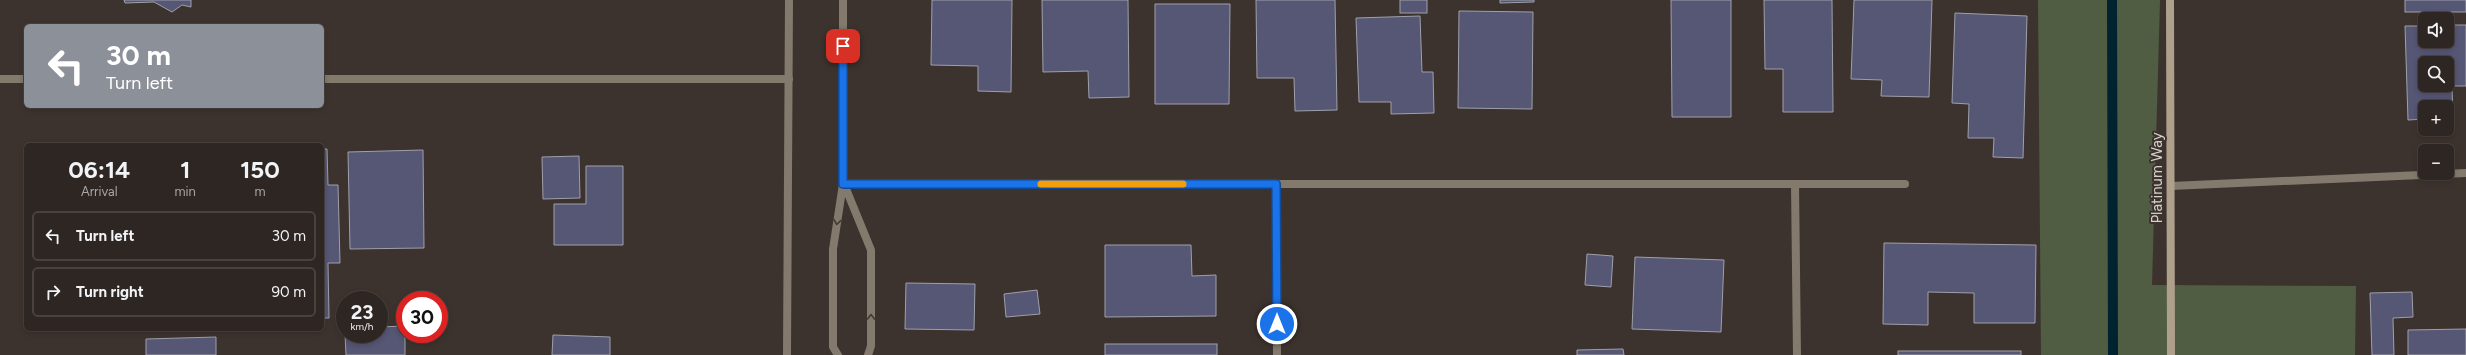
<!DOCTYPE html>
<meta charset="utf-8">
<style>
body{margin:0;font-family:Figtree,sans-serif;background:#3a322f;color:#f1f3f6;height:100vh;display:flex;flex-direction:column;font-size:15px;white-space:nowrap}
*{box-sizing:border-box;margin:0}
p{font-size:13px;color:#a7a5a5}
.icon{flex:none;width:22px;height:22px;fill:none;stroke:currentColor;stroke-width:2;stroke-linecap:round;stroke-linejoin:round}
.map{position:relative;flex:1;overflow:hidden}
.side{position:absolute;left:24px;top:143px;width:300px;height:188px;display:flex;flex-direction:column;background:#2e2622;border-radius:6px;box-shadow:0 2px 6px #0003,0 0 0 1px #494340}
.side>*{flex:none}
.top-card{position:absolute;left:24px;top:24px;width:300px;height:84px;border-radius:6px;box-shadow:0 2px 6px #0003,0 0 0 1px #494340;background:#8c9099;color:#fff;overflow:hidden}
.controls{position:absolute;left:2418px;top:12px;display:grid;gap:8px}
.controls a{display:grid;place-items:center;width:36px;height:36px;border-radius:6px;background:#2e2622;box-shadow:0 2px 6px #0003,0 0 0 1px #494340;font-size:20px}
.speed{position:absolute;left:336px;top:291px;display:flex;gap:8px;font-size:20px;font-weight:700;text-align:center}
.speed>*{display:grid;place-content:center;width:52px;height:52px;border-radius:50%;background:#2e2622;box-shadow:0 2px 6px #0003,0 0 0 1px #494340;line-height:1}
.speed small{font-size:10px;font-weight:400}
.speed .limit{border:6px solid #d22;background:#fff;color:#111}
.pin{position:absolute;display:grid;place-items:center;width:34px;height:34px;color:#fff;margin:-17px;border-radius:8px;box-shadow:0 2px 6px #0006}
.me{position:absolute;width:44px;margin:-22px;rotate:0deg;stroke-linejoin:round;filter:drop-shadow(0 0 3px #0008)}
.turn{display:flex;align-items:center;gap:14px;height:84px;padding:0 16px;font-size:18px}
.turn .icon{width:52px;height:52px;stroke-width:2.5}
.turn b{display:block;font-size:28px;line-height:34px}
.eta{display:flex;justify-content:space-evenly;align-items:center;height:68px;text-align:center}
.eta b{font-size:24px;font-weight:700;line-height:28px}
ul{padding:0;list-style:none}
li{display:flex;align-items:center;gap:12px;height:50px;margin:0 8px 6px;padding:0 8px;border:2px solid #494340;border-radius:6px}
li div{flex:1}
li b{display:block;font-size:15px}
li em{font-style:normal}
.map>svg:first-child{display:block}
.green{fill:#505d43}
.lines{fill:none;stroke-linecap:round;stroke-linejoin:round}
.stream{stroke:#002332;stroke-width:10}
.building{fill:#565675;stroke:#9fa0ab;fill-rule:evenodd}
.street{stroke:#837a6d;stroke-width:8}
.secondary{stroke:#afa08c;stroke-width:8}
.oneway{stroke:#443a34}
.route-casing{stroke:#114b97;stroke-width:10}
.route{stroke:#1a73e8;stroke-width:7}
.slow{stroke:#f59e0b;stroke-width:7}
.labels{text-anchor:middle;dominant-baseline:central;stroke-width:4;stroke-linejoin:round;paint-order:stroke}
.street-label{font-size:15px;fill:#d6d0cc;stroke:#3d332e}
</style>
<div class="map">
<svg width="2466" height="355" viewBox="0 0 2466 355">
<rect width="100%" height="100%" fill="#3d332e"/>
<!-- green -->
<polygon class="green" points="2038,0 2160,0 2152,285 2356,286 2355,355 2041,355"/>
<g class="lines">
<!-- stream -->
<polyline class="stream" points="2112,0 2113,355"/>
</g>
<!-- building -->
<g class="building">
<polygon points="124,0 191,0 191,7 182,5 172,12 154,2 125,3"/>
<polygon points="932,0 1012,0 1011,92 978,91 978,66 931,65"/>
<polygon points="1042,0 1128,0 1129,97 1089,98 1088,71 1043,72"/>
<polygon points="1256,0 1335,0 1337,110 1295,111 1294,78 1257,78"/>
<rect x="1400" y="0" width="27" height="13"/>
<polygon points="1500,0 1534,0 1534,2 1500,3"/>
<polygon points="1671,0 1731,0 1731,117 1672,117"/>
<polygon points="1764,0 1832,0 1833,112 1783,112 1783,69 1765,69"/>
<polygon points="1854,0 1932,0 1929,97 1881,96 1882,80 1851,79"/>
<rect x="2405" y="0" width="61" height="12"/>
<polygon points="1155,4 1230,4 1229,104 1155,104"/>
<polygon points="1459,11 1533,12 1532,109 1458,108"/>
<polygon points="1955,13 2027,16 2023,158 1993,157 1994,138 1968,138 1969,104 1952,103"/>
<polygon points="1420,16 1422,72 1433,72 1434,113 1391,114 1391,102 1359,102 1356,18"/>
<path d="M2447,25h19v61h-14l1,32 -6,1v-12h-22v12l-17,1 -3,-94h20v15h22zM2425,63h22v22h-22z"/>
<rect x="177" y="144" width="44" height="1"/>
<polygon points="322,149 327,149 328,185 338,185 340,263 328,263 329,318 322,318"/>
<polygon points="423,150 424,248 350,249 348,152"/>
<polygon points="579,156 580,198 543,199 542,157"/>
<polygon points="586,166 623,166 623,245 554,245 554,204 586,204"/>
<polygon points="1884,243 2036,245 2035,323 1974,323 1974,293 1928,292 1928,325 1883,324"/>
<polygon points="1105,245 1191,245 1192,276 1216,275 1216,316 1105,317"/>
<polygon points="1587,254 1613,256 1611,287 1585,285"/>
<polygon points="1635,257 1724,260 1721,332 1632,329"/>
<polygon points="906,283 975,284 974,330 905,329"/>
<polygon points="1037,290 1040,314 1006,317 1004,294"/>
<polygon points="2412,292 2413,317 2393,318 2394,355 2372,355 2370,293"/>
<polygon points="405,326 405,355 346,355 345,334 379,334 379,327"/>
<polygon points="2466,329 2466,355 2408,355 2408,330"/>
<polygon points="553,335 610,337 610,355 552,355"/>
<polygon points="216,337 216,355 146,355 146,339"/>
<rect x="1105" y="344" width="112" height="11"/>
<polygon points="1623,349 1624,355 1577,355 1577,350"/>
<rect x="1898" y="351" width="123" height="4"/>
</g>
<g class="lines">
<!-- street -->
<g class="street">
<polyline points="0,79 26,79"/>
<polyline points="322,79 789,79"/>
<polyline points="843,184 1905,184"/>
<polyline points="844,184 871,250 871,346 868,355"/>
<polyline points="1276,184 1277,355"/>
<polyline points="1795,184 1797,355"/>
<polyline points="2171,186 2466,173"/>
<polyline points="787,355 789,0"/>
<polyline points="838,355 833,347 833,249 843,184 843,0"/>
</g>
<!-- secondary -->
<polyline class="secondary" points="2170,0 2171,355"/>
</g>
<!-- one-way arrows -->
<defs><path id="oneway-chevron" d="M-2-3.5L2.5 0L-2 3.5" fill="none" stroke-width="1.6" stroke-linecap="round" stroke-linejoin="round"/></defs>
<g class="oneway">
<use href="#oneway-chevron" transform="translate(837 222) rotate(99)"/>
<use href="#oneway-chevron" transform="translate(871 317) rotate(-90)"/>
</g>
<g class="lines">
<defs>
<polyline id="route" points="843,46 843,184 1276,184 1277,324"/>
</defs>
<!-- route casing -->
<use href="#route" class="route-casing"/>
<!-- route -->
<use href="#route" class="route"/>
<!-- slow -->
<polyline class="slow" points="1041,184 1183,184"/>
</g>
<g class="labels">
<!-- street labels -->
<g class="street-label">
<text transform="translate(2157 178) rotate(-90)">Platinum Way</text>
</g>
</g>
</svg>
<div class="controls">
<a><svg class="icon" aria-label="sound" viewBox="0 0 24 24"><path d="M4 9h4l5-4v14l-5-4H4zM17 9q2 3 0 6"/></svg></a>
<a><svg class="icon" aria-label="search" viewBox="0 0 24 24"><circle cx="10" cy="10" r="6"/><path d="M15 15l6 6"/></svg></a>
<a>+</a>
<a>−</a>
</div>
<div class="speed"><div>23<small>km/h</small></div><div class="limit">30</div></div>
<div class="pin" style="left:843px;top:46px;background:#d93025"><svg class="icon" aria-label="arrive" viewBox="0 0 24 24"><path d="M6 21V4h12l-3 4 3 4H6"/></svg></div>
<svg class="me" style="left:1277px;top:324px" viewBox="-20 -20 40 40"><circle r="17" fill="#1a73e8" stroke="#fff" stroke-width="3"/><path d="M0-11L8 9 0 5-8 9z" fill="#fff"/></svg>
<div class="top-card">
<div class="turn"><svg class="icon" aria-label="left" viewBox="0 0 24 24"><path d="M17 20v-9H6M10 6l-5 5 5 5"/></svg><div><b>30 m</b>Turn left</div></div>
</div>
<section class="side">
<div class="eta">
<div><b>06:14</b><p>Arrival</p></div>
<div><b>1</b><p>min</p></div>
<div><b>150</b><p>m</p></div>
</div>
<ul>
<li><svg class="icon" aria-label="left" viewBox="0 0 24 24"><path d="M17 20v-9H6M10 6l-5 5 5 5"/></svg><div><b>Turn left</b></div><em>30 m</em></li>
<li><svg class="icon" aria-label="right" viewBox="0 0 24 24"><path d="M7 20v-9h11M14 6l5 5-5 5"/></svg><div><b>Turn right</b></div><em>90 m</em></li>
</ul>
</section>
</div>
